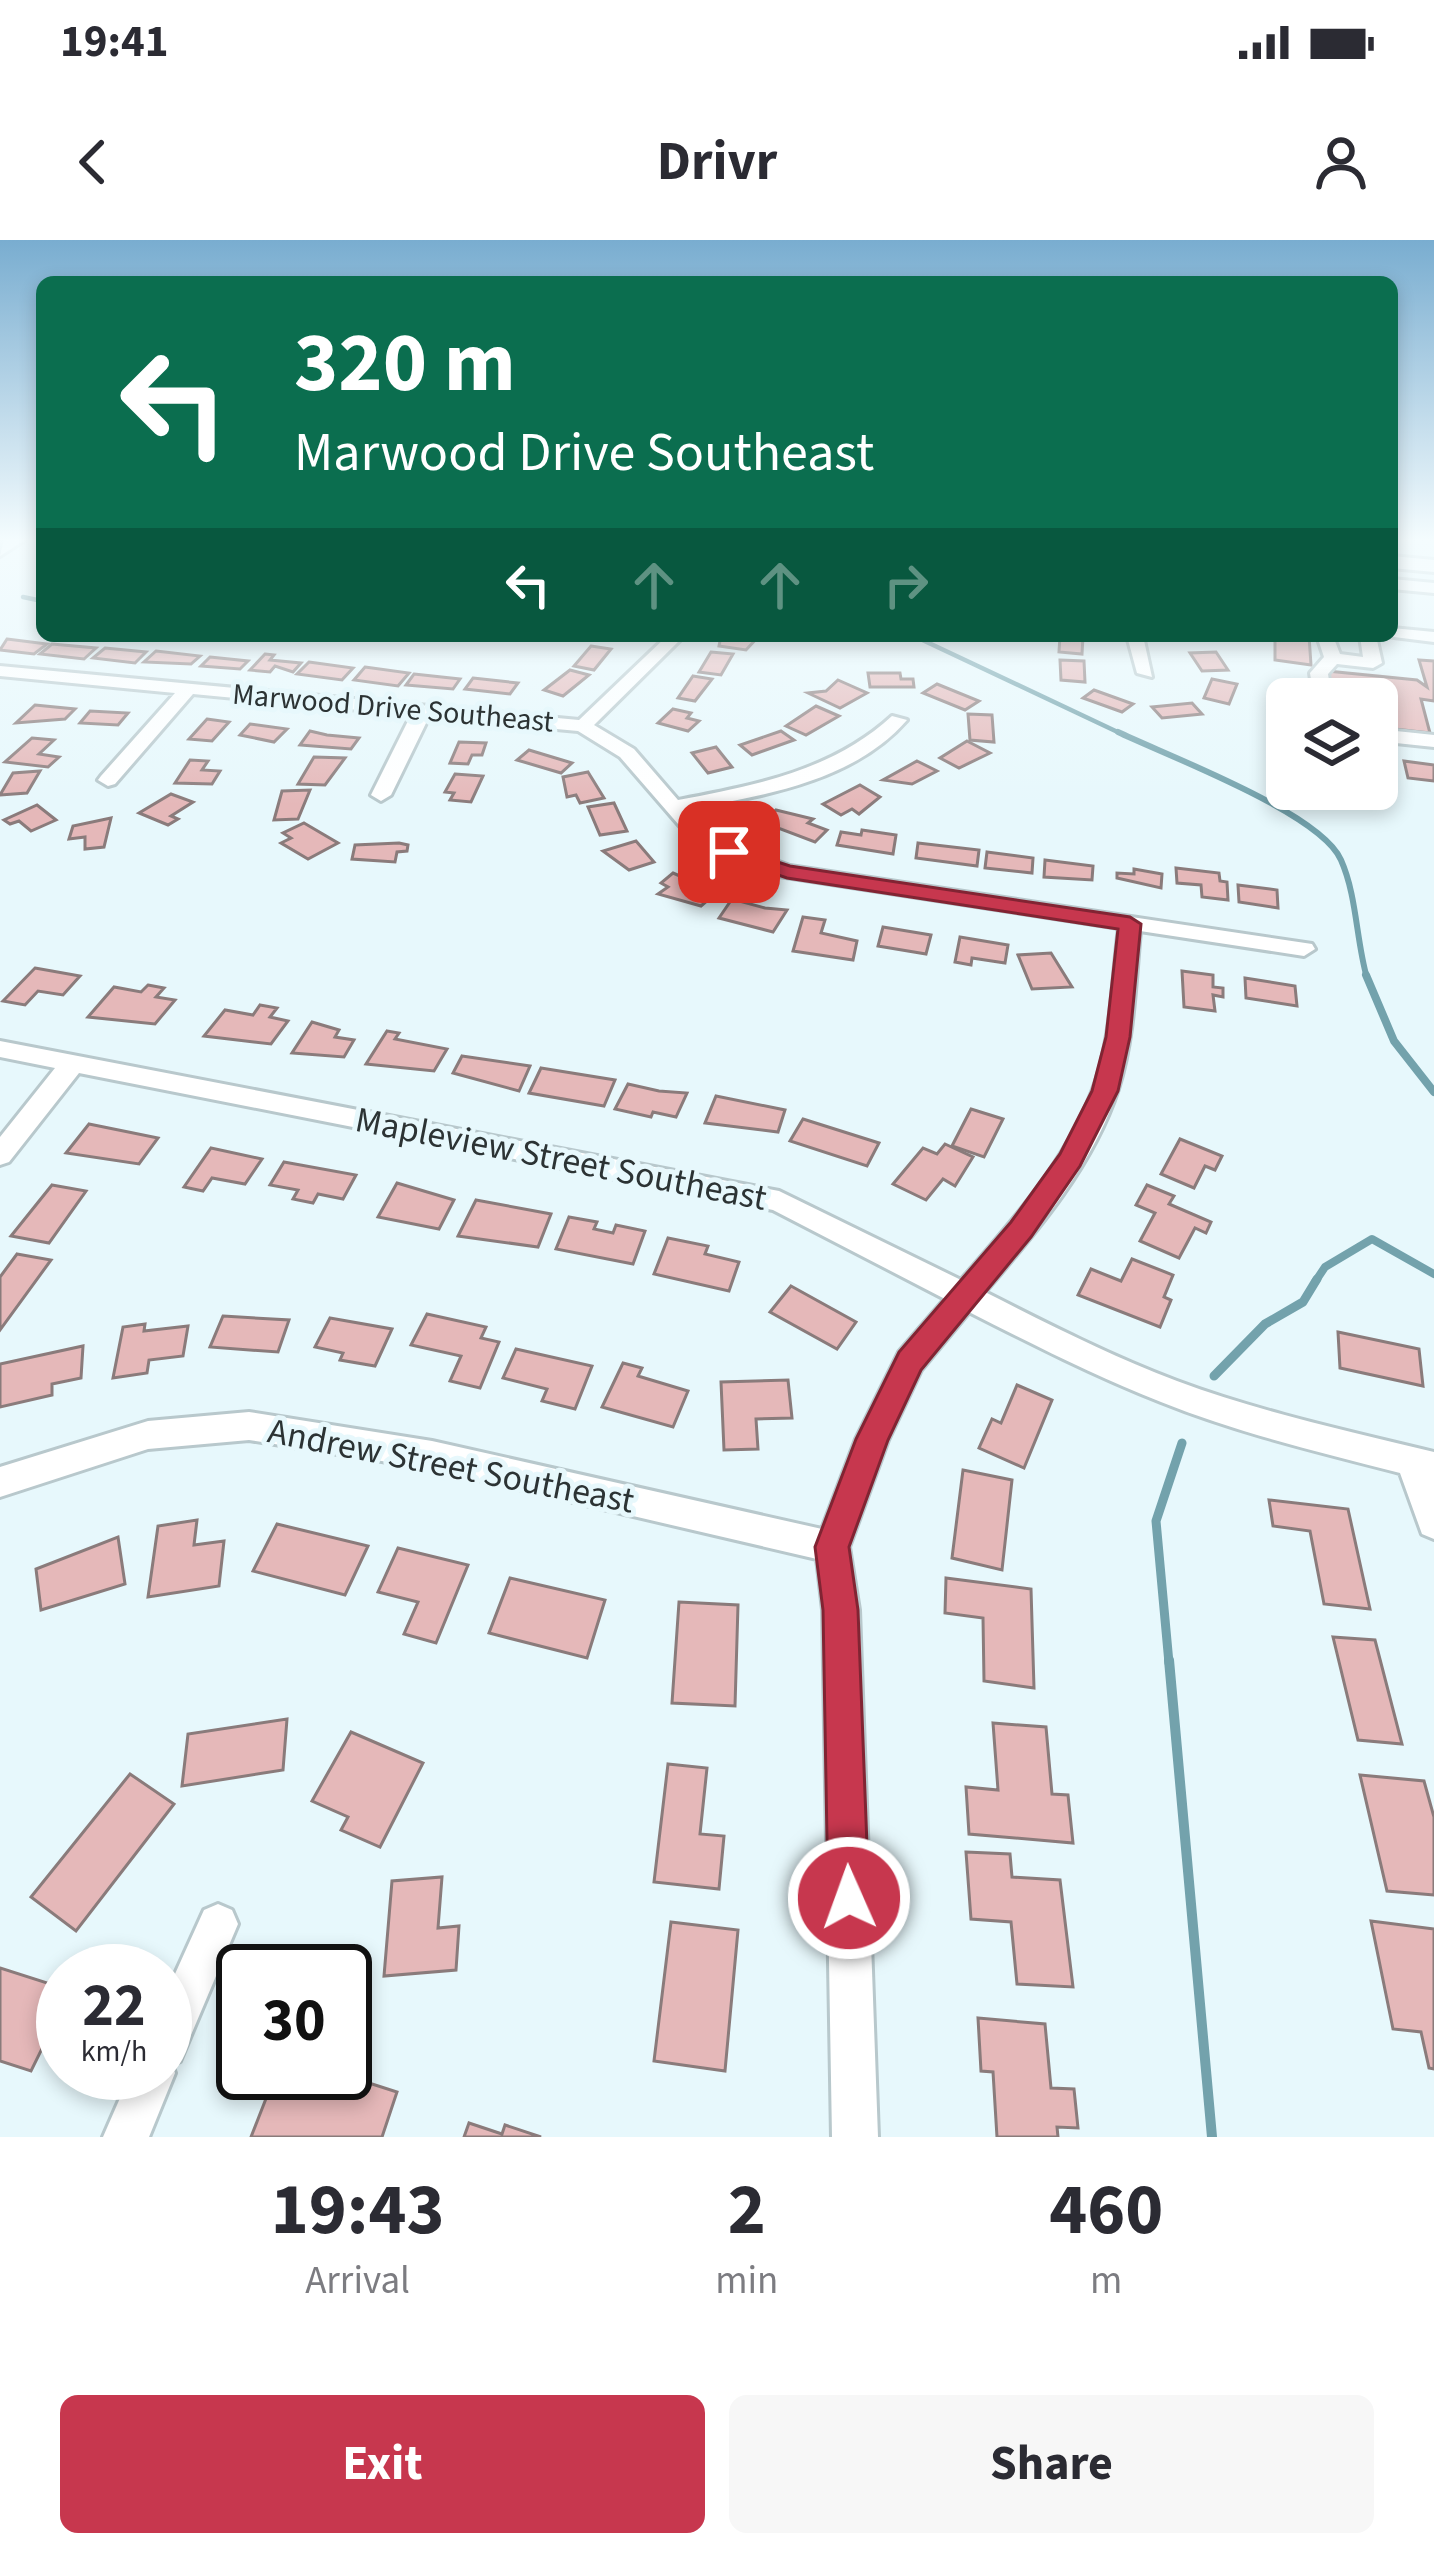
<!DOCTYPE html>
<style>
body{margin:0;font-family:"Source Sans 3",sans-serif;background:#f7f7f7;color:#2b2b33;height:100vh;display:flex;flex-direction:column;font-size:45px;white-space:nowrap}
*{box-sizing:border-box;margin:0}
p{font-size:39px;color:#7c7c81}
.icon{flex:none;width:66px;height:66px;fill:none;stroke:currentColor;stroke-width:2;stroke-linecap:round;stroke-linejoin:round}
.map{position:relative;height:1897px;overflow:hidden}
.side{display:flex;flex-direction:column;background:#fff;flex:1}
.side>*{flex:none}
.hud{position:absolute;left:36px;top:36px;width:1362px;height:366px;border-radius:18px;box-shadow:0 6px 18px #0003;background:#0b6e4f;color:#fff;overflow:hidden}
.tools{position:absolute;left:1266px;top:438px;display:grid;gap:24px}
.tools a{display:grid;place-items:center;width:132px;height:132px;border-radius:18px;background:#fff;box-shadow:0 6px 18px #0003;font-size:60px}
.speed{position:absolute;left:36px;top:1704px;display:flex;gap:24px;font-size:60px;font-weight:700;text-align:center}
.speed>*{display:grid;place-content:center;width:156px;height:156px;border-radius:50%;background:#fff;box-shadow:0 6px 18px #0003;line-height:1}
.speed small{font-size:30px;font-weight:400}
.speed .limit{border:6px solid #111;border-radius:18px;background:#fff;color:#111}
.pin{position:absolute;display:grid;place-items:center;width:102px;height:102px;color:#fff;margin:-51px;border-radius:24px;box-shadow:0 6px 18px #0006}
.me{position:absolute;width:132px;margin:-66px;rotate:358deg;stroke-linejoin:round;filter:drop-shadow(0 0 9px #0008)}
.turn{display:flex;align-items:center;gap:42px;height:252px;padding:0 60px;font-size:54px}
.turn .icon{width:156px;height:156px;stroke-width:2.5}
.turn b{display:block;font-size:84px;line-height:102px}
.lanes{display:flex;align-items:center;height:114px;padding:0 60px;background:#0003;justify-content:center;gap:60px;direction:ltr}
.lanes .off{opacity:.35}
.eta{display:flex;justify-content:space-evenly;align-items:center;height:204px;text-align:center}
.eta b{font-size:72px;font-weight:700;line-height:84px}
.button{display:flex;gap:24px;margin-top:auto;padding:24px 60px}
.button a{flex:1;height:138px;border-radius:18px;background:#c7374e;color:#fff;font-size:48px;font-weight:700;line-height:138px;text-align:center}
.button a+a{background:#f7f7f7;color:#2b2b33}
.status{display:flex;justify-content:space-between;align-items:center;height:84px;padding:0 60px;background:#fff;direction:ltr}
.status svg{height:33px;fill:currentColor}
header{display:flex;justify-content:space-between;align-items:center;height:156px;padding:0 60px;background:#fff;font-size:54px;font-weight:700}
.map>svg:first-child{display:block}
.lines{fill:none;stroke-linecap:round;stroke-linejoin:round}
.stream-far4{stroke:#73a2ac;stroke-width:4.5}
.stream-far3{stroke:#73a2ac;stroke-width:6}
.stream-far2{stroke:#73a2ac;stroke-width:8}
.stream-far1{stroke:#73a2ac;stroke-width:9}
.stream{stroke:#73a2ac;stroke-width:10}
.building{fill:#e5b8b9;stroke:#8a7b7b;stroke-width:3}
.minor-casing{stroke:#b8c8cc;stroke-width:6}
.major-casing{stroke:#b8c8cc;stroke-width:6}
.minor{fill:#fff;fill-rule:evenodd}
.major{fill:#fff;fill-rule:evenodd}
.route{fill:#c7374e;stroke:#812433;stroke-width:3}
.labels{text-anchor:middle;dominant-baseline:central;stroke-width:10;stroke-linejoin:round;paint-order:stroke}
.far-street-label{font-size:30px;fill:#2c3334;stroke:#e7f8fc}
.street-label{font-size:36px;fill:#2c3334;stroke:#e7f8fc}
</style>
<div class="status"><b>19:41</b><svg viewBox="0 0 49 12"><path d="M0 12V9h3v3zM5 12V6h3v6zM10 12V3h3v9zM15 12V0h3v12zM26 1h20v11H26zM47 4h2v5h-2z"/></svg></div>
<header><svg class="icon" aria-label="back" viewBox="0 0 24 24"><path d="M15 5l-7 7 7 7"/></svg>Drivr<svg class="icon" aria-label="person" viewBox="0 0 24 24"><circle cx="12" cy="8" r="4"/><path d="M4 21q1-7 8-7t8 7"/></svg></header>
<div class="map">
<svg width="1434" height="1897" viewBox="0 0 1434 1897">
<rect width="100%" height="100%" fill="#e7f8fc"/>
<g class="lines">
<!-- stream-far4 -->
<g class="stream-far4">
<polyline points="23,357 42,361"/>
<polyline points="914,396 1124,495"/>
</g>
<!-- stream-far3 -->
<path class="stream-far3" d="M1118,492c50,24 203,81 223,128 16,36 15,80 26,118"/>
<!-- stream-far2 -->
<g class="stream-far2">
<polyline points="1366,735 1394,801 1434,852"/>
<polyline points="1315,1042 1325,1027 1372,999 1434,1034"/>
</g>
<!-- stream-far1 -->
<g class="stream-far1">
<polyline points="1214,1136 1265,1084 1303,1062 1317,1039"/>
<polyline points="1169,1423 1156,1281 1182,1203"/>
</g>
<!-- stream -->
<polyline class="stream" points="1169,1420 1212,1897"/>
</g>
<!-- building -->
<g class="building">
<polygon points="721,396 759,396 746,410 719,406"/>
<polygon points="1060,396 1083,396 1082,414 1059,412"/>
<polygon points="1275,396 1309,396 1311,425 1275,420"/>
<polygon points="7,399 47,404 34,414 0,410"/>
<polygon points="52,404 96,408 84,419 40,414"/>
<polygon points="591,406 611,409 594,430 574,426"/>
<polygon points="105,408 146,412 135,423 93,418"/>
<polygon points="156,411 200,416 191,424 144,422"/>
<polygon points="711,412 733,414 721,435 699,432"/>
<polygon points="1216,412 1228,430 1202,431 1190,413"/>
<polygon points="265,414 274,415 270,420 301,423 293,432 275,426 270,432 250,430"/>
<polygon points="210,417 248,421 240,429 201,426"/>
<polygon points="1060,420 1084,421 1085,442 1061,440"/>
<polygon points="1419,420 1434,421 1434,461 1421,459 1430,493 1377,487 1377,459 1342,459 1339,441 1329,440 1327,431 1417,440 1427,447"/>
<polygon points="309,422 353,428 342,440 297,434"/>
<polygon points="365,427 409,433 398,446 354,440"/>
<polygon points="570,430 589,435 563,456 544,450"/>
<polygon points="868,433 900,433 901,439 913,439 914,447 870,447"/>
<polygon points="414,434 460,439 453,449 406,445"/>
<polygon points="693,436 712,439 695,461 678,458"/>
<polygon points="473,438 518,443 510,454 465,449"/>
<polygon points="1212,439 1237,444 1229,464 1204,458"/>
<polygon points="838,440 867,453 840,468 808,453 826,451"/>
<polygon points="937,444 979,461 965,470 923,453"/>
<polygon points="1094,450 1133,464 1122,472 1083,458"/>
<polygon points="1192,463 1202,474 1162,478 1152,467"/>
<polygon points="35,465 75,469 65,479 16,483"/>
<polygon points="816,466 839,476 806,495 786,486"/>
<polygon points="673,469 691,473 687,478 699,481 688,491 658,483"/>
<polygon points="90,471 128,473 118,485 80,483"/>
<polygon points="968,474 992,475 994,502 970,500"/>
<polygon points="207,479 229,482 212,501 189,499"/>
<polygon points="250,484 287,489 274,502 240,495"/>
<polygon points="310,491 327,495 359,498 351,509 300,505"/>
<polygon points="781,491 794,500 752,515 740,505"/>
<polygon points="32,498 54,500 39,514 59,517 48,527 5,522"/>
<polygon points="967,501 990,513 959,528 940,518"/>
<polygon points="459,502 486,503 482,515 472,515 468,524 450,523"/>
<polygon points="716,507 732,527 708,533 692,513"/>
<polygon points="529,510 572,523 561,533 517,520"/>
<polygon points="314,517 345,518 325,545 298,544"/>
<polygon points="190,520 208,521 202,530 220,531 212,544 175,543"/>
<polygon points="917,521 937,531 912,544 883,540"/>
<polygon points="1404,521 1434,525 1434,541 1408,538"/>
<polygon points="40,531 27,553 0,555 13,533"/>
<polygon points="588,532 604,558 580,563 576,555 567,557 563,537"/>
<polygon points="455,534 483,536 471,562 450,560 454,553 445,552"/>
<polygon points="860,545 880,557 859,574 852,569 841,575 823,564"/>
<polygon points="310,550 298,579 274,580 282,551"/>
<polygon points="171,554 193,562 171,576 178,579 168,585 139,573"/>
<polygon points="614,563 627,591 600,595 588,567"/>
<polygon points="37,565 56,580 31,591 19,581 10,584 4,580"/>
<polygon points="776,570 813,579 808,583 827,590 815,602 762,582"/>
<polygon points="111,578 104,607 85,609 85,597 69,599 73,586"/>
<polygon points="304,583 338,603 308,619 281,603 291,598 283,593"/>
<polygon points="862,590 896,595 893,614 837,605 841,592 861,595"/>
<polygon points="636,601 654,622 629,630 603,611"/>
<polygon points="399,603 408,605 407,611 397,612 395,622 352,619 355,605"/>
<polygon points="918,603 979,610 977,626 916,618"/>
<polygon points="987,612 1033,618 1032,633 985,628"/>
<polygon points="1045,620 1093,626 1092,640 1044,637"/>
<polygon points="1176,628 1219,633 1220,641 1227,642 1228,660 1202,657 1201,645 1177,643"/>
<polygon points="1134,629 1162,634 1161,648 1117,638 1117,633 1134,634"/>
<polygon points="673,633 703,646 715,654 701,666 658,654 668,647 661,643"/>
<polygon points="1238,645 1277,650 1278,668 1239,662"/>
<polygon points="732,659 765,668 787,670 773,692 719,678"/>
<polygon points="803,677 825,680 821,693 857,701 853,720 793,711"/>
<polygon points="883,687 931,695 926,714 878,706"/>
<polygon points="960,697 1008,705 1005,723 972,718 971,725 955,722"/>
<polygon points="1051,713 1072,747 1032,749 1018,715"/>
<polygon points="35,728 80,736 63,755 38,751 25,765 3,761"/>
<polygon points="1182,731 1213,735 1213,747 1223,748 1223,757 1213,755 1215,771 1184,767"/>
<polygon points="1245,738 1295,746 1297,766 1246,758"/>
<polygon points="148,745 164,748 156,757 175,760 155,784 88,777 114,747 141,752"/>
<polygon points="260,765 277,768 270,777 288,781 271,804 204,796 225,770 253,775"/>
<polygon points="312,782 339,790 335,797 354,800 344,817 292,813"/>
<polygon points="387,791 399,793 395,799 447,809 434,831 366,824"/>
<polygon points="462,816 530,826 519,851 453,833"/>
<polygon points="541,828 615,840 604,866 529,853"/>
<polygon points="628,844 659,851 687,853 676,877 653,872 651,877 615,869"/>
<polygon points="716,856 785,870 778,892 705,883"/>
<polygon points="971,869 1003,879 984,917 952,906"/>
<polygon points="803,879 879,903 867,926 790,901"/>
<polygon points="89,884 158,898 139,924 66,913"/>
<polygon points="1180,899 1222,916 1215,930 1205,926 1194,948 1161,934"/>
<polygon points="945,904 973,917 955,946 943,939 926,960 893,944 923,908 937,914"/>
<polygon points="211,908 262,919 245,944 212,938 203,951 184,947"/>
<polygon points="284,922 356,935 343,959 318,954 313,963 293,959 298,950 270,945"/>
<polygon points="397,943 454,960 439,989 378,977"/>
<polygon points="52,945 86,951 49,1003 11,996"/>
<polygon points="1147,945 1174,956 1169,964 1211,982 1206,993 1195,988 1179,1018 1140,1001 1155,973 1136,965"/>
<polygon points="476,960 551,974 538,1007 458,996"/>
<polygon points="569,977 597,982 594,989 613,993 616,985 645,991 633,1024 556,1009"/>
<polygon points="668,998 708,1006 705,1014 739,1022 729,1051 654,1034"/>
<polygon points="17,1014 51,1020 0,1090 0,1037"/>
<polygon points="1132,1019 1173,1035 1164,1057 1171,1060 1160,1087 1078,1055 1091,1029 1121,1041"/>
<polygon points="791,1046 856,1082 837,1109 770,1072"/>
<polygon points="427,1074 486,1087 481,1098 499,1102 480,1148 450,1141 461,1116 411,1105"/>
<polygon points="223,1076 289,1080 278,1112 210,1107"/>
<polygon points="330,1078 392,1089 375,1126 340,1120 343,1113 315,1107"/>
<polygon points="145,1084 144,1091 188,1086 183,1116 149,1120 147,1133 113,1138 123,1087"/>
<polygon points="1338,1092 1419,1109 1423,1146 1340,1128"/>
<polygon points="83,1106 81,1138 52,1144 52,1155 0,1167 0,1124"/>
<polygon points="516,1109 592,1126 575,1169 542,1161 547,1149 503,1138"/>
<polygon points="623,1123 642,1128 638,1136 688,1151 673,1187 602,1167"/>
<polygon points="788,1140 792,1178 756,1179 758,1209 724,1210 721,1142"/>
<polygon points="1017,1145 1052,1160 1024,1228 979,1208 992,1179 1001,1183"/>
<polygon points="963,1230 1012,1240 1002,1330 952,1318"/>
<polygon points="1269,1260 1348,1269 1370,1369 1324,1364 1310,1291 1273,1286"/>
<polygon points="197,1280 194,1305 224,1301 219,1346 148,1357 158,1286"/>
<polygon points="277,1284 368,1306 345,1355 253,1331"/>
<polygon points="118,1297 125,1344 41,1370 36,1329"/>
<polygon points="398,1308 468,1325 436,1403 404,1394 418,1362 378,1352"/>
<polygon points="510,1338 605,1360 587,1418 489,1393"/>
<polygon points="946,1338 1031,1349 1034,1448 984,1441 983,1378 945,1373"/>
<polygon points="679,1362 738,1365 735,1466 672,1463"/>
<polygon points="1333,1397 1375,1400 1402,1504 1358,1500"/>
<polygon points="287,1479 283,1530 182,1546 188,1494"/>
<polygon points="993,1483 1046,1487 1052,1554 1068,1555 1073,1603 969,1594 966,1547 998,1550"/>
<polygon points="351,1492 423,1523 380,1607 341,1590 348,1577 312,1561"/>
<polygon points="668,1524 707,1528 700,1594 724,1596 719,1649 654,1642"/>
<polygon points="130,1534 174,1564 76,1691 31,1657"/>
<polygon points="1360,1535 1424,1541 1434,1577 1434,1655 1387,1651"/>
<polygon points="966,1612 1010,1614 1012,1637 1060,1640 1073,1747 1017,1744 1011,1682 971,1679"/>
<polygon points="442,1637 438,1688 459,1686 456,1730 384,1736 392,1641"/>
<polygon points="1371,1681 1434,1689 1434,1829 1429,1828 1421,1792 1393,1789"/>
<polygon points="671,1682 738,1690 725,1831 654,1821"/>
<polygon points="0,1728 63,1748 63,1766 31,1831 0,1821"/>
<polygon points="978,1778 1045,1784 1051,1848 1074,1849 1078,1888 1057,1887 1058,1897 997,1897 993,1832 981,1831"/>
<polygon points="276,1833 338,1833 397,1852 382,1897 251,1897"/>
<polygon points="469,1883 502,1894 505,1885 541,1897 464,1897"/>
</g>
<g class="lines">
<defs>
<g id="minor">
<polygon points="1392,339 1434,343 1434,353 1392,349"/>
<polygon points="1392,388 1434,392 1434,402 1386,396 1392,396"/>
<path d="M667,396h17l-90,89 40,24 44,51c78,-15 154,-29 214,-84l15,4c-54,62 -143,75 -220,90 28,31 65,43 103,56l522,78 3,5 -11,7 -164,-25c-5,53 -6,108 -22,158 -25,77 -82,143 -133,203 63,32 126,64 192,89 83,31 171,50 257,71v87l-12,-5 -22,-61c-81,-21 -162,-40 -239,-71 -66,-26 -129,-58 -192,-90l-48,58 -33,70 -39,107 10,63 19,527h-46l-9,-527 -6,-51 -385,-90 -183,-29 -101,9 -148,48v-30l148,-46 101,-9 183,29 390,88 34,-90 43,-87 46,-53 -172,-89 -694,-137 -70,89 -9,3v-28l55,-69 -55,-11v-16l779,150 182,89c50,-57 103,-116 131,-188 20,-51 20,-110 27,-164l-340,-52 -57,-20 -37,-24 -65,-75 -42,-26 -149,-14 -38,78 -10,6 -10,-6 40,-80 -218,-21 -78,90 -7,2 -10,-6 3,-4 74,-83 -175,-17v-10l579,54z"/>
<polygon points="1127,396 1143,396 1152,437 1137,433"/>
<polygon points="1317,396 1333,396 1340,414 1363,417 1360,396 1376,396 1382,423 1373,428 1337,424 1328,434 1332,459 1314,459 1310,433 1324,417"/>
<polygon points="1377,489 1434,495 1434,507 1377,501"/>
<polygon points="218,1664 232,1670 238,1684 180,1821 172,1825 175,1833 149,1897 103,1897 131,1833 165,1833 165,1756 204,1670"/>
</g>
<g id="major">
<polygon points="4,300 25,300 0,316"/>
<polygon points="1392,316 1434,320 1434,332 1392,328"/>
</g>
</defs>
<!-- minor casing -->
<use href="#minor" class="minor-casing"/>
<!-- major casing -->
<use href="#major" class="major-casing"/>
<!-- minor -->
<use href="#minor" class="minor"/>
<!-- major -->
<use href="#major" class="major"/>
</g>
<!-- sky -->
<linearGradient id="sky" x2="0" y2="1"><stop stop-color="#79add0"/><stop offset="0.53" stop-color="#f4fcfe"/><stop offset="1" stop-color="#f4fcfe" stop-opacity="0"/></linearGradient>
<rect width="1434" height="565" fill="url(#sky)"/>
<!-- route -->
<polygon class="route" points="729,606 790,626 1130,677 1141,684 1130,797 1118,851 1080,926 1031,997 921,1130 888,1200 849,1307 858,1370 869,1658 863,1672 849,1678 834,1672 828,1658 823,1370 815,1307 856,1199 899,1112 1011,982 1060,914 1092,851 1106,797 1118,689 787,638 722,616 722,608"/>
<g class="labels">
<!-- far-street labels -->
<g class="far-street-label">
<text transform="translate(393 468) rotate(5)">Marwood Drive Southeast</text>
</g>
<!-- street labels -->
<g class="street-label">
<text transform="translate(561 919) rotate(11)">Mapleview Street Southeast</text>
<text transform="translate(451 1226) rotate(11)">Andrew Street Southeast</text>
</g>
</g>
</svg>
<div class="tools">
<a><svg class="icon" aria-label="layers" viewBox="0 0 24 24"><path d="M12 4l9 5-9 5-9-5zM3 14l9 5 9-5"/></svg></a>
</div>
<div class="speed"><div>22<small>km/h</small></div><div class="limit">30</div></div>
<div class="pin" style="left:729px;top:612px;background:#d93025"><svg class="icon" aria-label="arrive" viewBox="0 0 24 24"><path d="M6 21V4h12l-3 4 3 4H6"/></svg></div>
<svg class="me" style="left:849px;top:1658px" viewBox="-20 -20 40 40"><circle r="17" fill="#c7374e" stroke="#fff" stroke-width="3"/><path d="M0-11L8 9 0 5-8 9z" fill="#fff"/></svg>
<div class="hud">
<div class="turn"><svg class="icon" aria-label="left" viewBox="0 0 24 24"><path d="M17 20v-9H6M10 6l-5 5 5 5"/></svg><div><b>320 m</b>Marwood Drive Southeast</div></div>
<div class="lanes"><svg class="icon" aria-label="left" viewBox="0 0 24 24"><path d="M17 20v-9H6M10 6l-5 5 5 5"/></svg><svg class="icon off" aria-label="ahead" viewBox="0 0 24 24"><path d="M12 20V5M6 11l6-6 6 6"/></svg><svg class="icon off" aria-label="ahead" viewBox="0 0 24 24"><path d="M12 20V5M6 11l6-6 6 6"/></svg><svg class="icon off" aria-label="right" viewBox="0 0 24 24"><path d="M7 20v-9h11M14 6l5 5-5 5"/></svg></div>
</div>
</div>
<section class="side">
<div class="eta">
<div><b>19:43</b><p>Arrival</p></div>
<div><b>2</b><p>min</p></div>
<div><b>460</b><p>m</p></div>
</div>
<div class="button"><a>Exit</a><a>Share</a></div>
</section>
